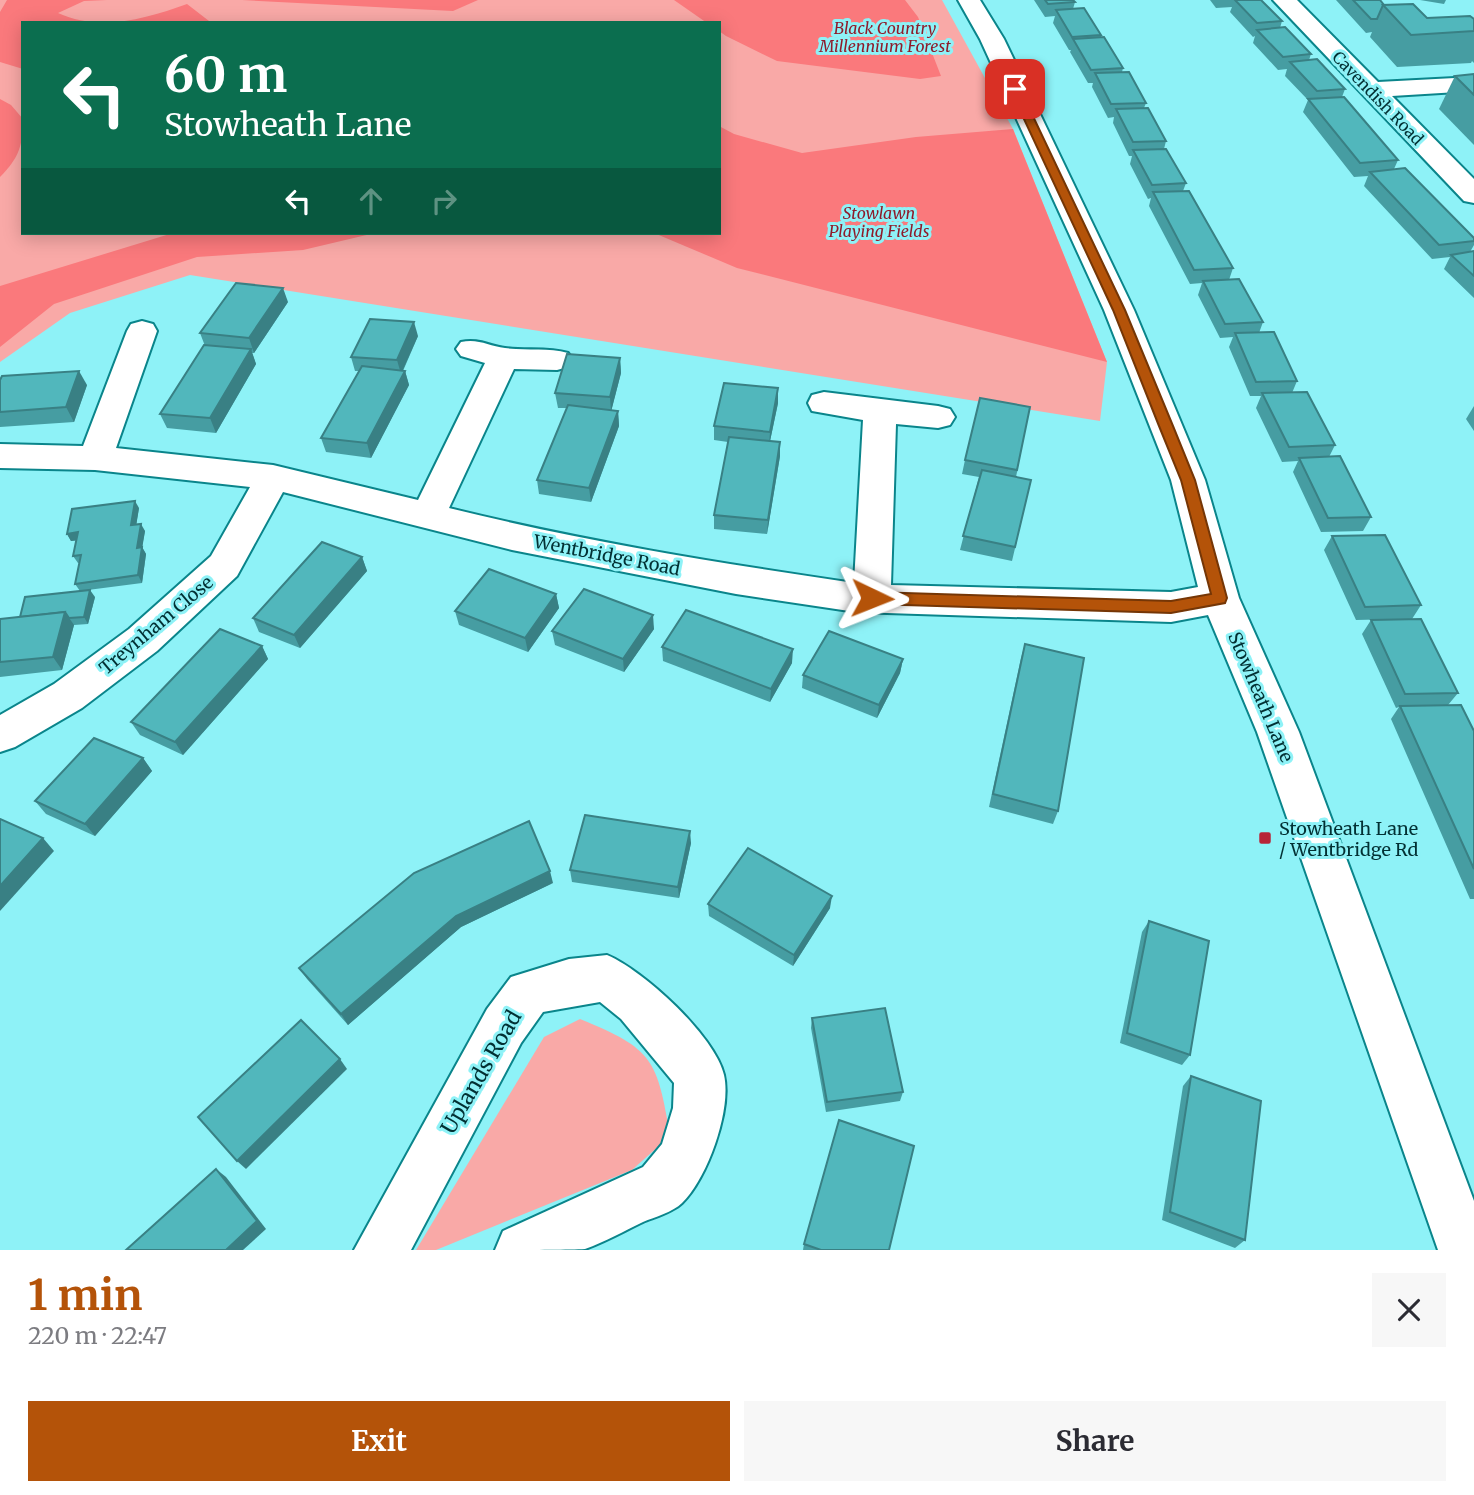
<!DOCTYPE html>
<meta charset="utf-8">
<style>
body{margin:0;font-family:Merriweather,serif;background:#f7f7f7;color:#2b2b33;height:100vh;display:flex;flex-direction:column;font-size:26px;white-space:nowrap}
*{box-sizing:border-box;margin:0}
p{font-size:23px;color:#7c7c81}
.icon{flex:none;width:38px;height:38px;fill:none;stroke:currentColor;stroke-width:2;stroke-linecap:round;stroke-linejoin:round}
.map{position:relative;height:1250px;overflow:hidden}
.details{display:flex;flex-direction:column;background:#fff;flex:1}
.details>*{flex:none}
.banner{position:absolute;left:21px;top:21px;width:700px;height:214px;border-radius:0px;box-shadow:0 4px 18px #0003;background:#0b6e4f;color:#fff;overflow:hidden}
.pin{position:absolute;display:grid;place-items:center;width:60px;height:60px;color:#fff;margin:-30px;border-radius:14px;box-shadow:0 4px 10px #0006}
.me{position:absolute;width:77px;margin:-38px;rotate:92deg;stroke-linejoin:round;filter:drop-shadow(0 0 5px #0008)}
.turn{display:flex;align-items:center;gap:24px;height:147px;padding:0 28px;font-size:32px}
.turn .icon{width:91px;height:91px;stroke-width:2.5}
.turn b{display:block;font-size:49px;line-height:60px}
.lanes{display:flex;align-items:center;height:66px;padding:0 28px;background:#0003;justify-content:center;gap:35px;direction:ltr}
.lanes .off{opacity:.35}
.round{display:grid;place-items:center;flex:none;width:74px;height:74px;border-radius:0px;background:#f7f7f7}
.overview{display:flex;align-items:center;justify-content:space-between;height:119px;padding:0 28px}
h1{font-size:42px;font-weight:700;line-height:52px;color:#b45309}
.button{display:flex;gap:14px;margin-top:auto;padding:14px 28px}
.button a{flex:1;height:80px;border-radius:0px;background:#b45309;color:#fff;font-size:28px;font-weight:700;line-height:80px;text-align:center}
.button a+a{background:#f7f7f7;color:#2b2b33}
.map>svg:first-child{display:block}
.green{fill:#f9a9a7;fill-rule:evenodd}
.forest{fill:#fa797c}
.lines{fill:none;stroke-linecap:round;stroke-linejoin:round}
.minor-casing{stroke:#0a858b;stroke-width:4}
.minor{fill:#fff;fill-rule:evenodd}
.wall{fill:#469da2}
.shaded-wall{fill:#398084}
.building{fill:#51b7bc;stroke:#398084;stroke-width:2}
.route{fill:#b45309;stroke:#753606;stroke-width:2}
.poi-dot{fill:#b72538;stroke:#8ef2f7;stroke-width:2.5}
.labels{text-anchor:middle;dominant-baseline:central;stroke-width:6;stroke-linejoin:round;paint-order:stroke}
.far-park-label{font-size:16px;font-style:italic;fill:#8f1b2a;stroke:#8ef2f7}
.far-street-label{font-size:16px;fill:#023033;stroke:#8ef2f7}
.street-label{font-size:18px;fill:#023033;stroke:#8ef2f7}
.poi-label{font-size:18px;fill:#023033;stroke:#8ef2f7;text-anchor:start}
.near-street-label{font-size:21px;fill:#023033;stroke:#8ef2f7}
</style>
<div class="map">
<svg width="1474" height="1250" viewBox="0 0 1474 1250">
<rect width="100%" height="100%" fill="#8ef2f7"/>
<!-- green -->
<g class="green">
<path d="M0,0h942l71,129 94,233 -7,59 -910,-146 -120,38 -70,49zM23,23h696v210h-696z"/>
<path d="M580,1019c74,30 77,41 90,117l-38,34 -196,80h-20l128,-213z"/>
</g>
<!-- forest -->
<g class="forest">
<path d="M7,0h100l-23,1 -26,12c41,19 88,6 129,-9l22,17 -2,2h-184v46l-23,-7v-50z"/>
<polygon points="242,0 478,0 453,11"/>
<polygon points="674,0 905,0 918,17 941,76 920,79 777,61 726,36 719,31 719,23 707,23"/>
<path d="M0,99l11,6 12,14c0,26 -4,39 -23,58z"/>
<polygon points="719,126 734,134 802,153 916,137 1013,129 1107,362 737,268 654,233 719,233"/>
<polygon points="173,233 375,233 303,250 197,257 54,304 0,347 0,286"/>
</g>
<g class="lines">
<defs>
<g id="minor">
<path d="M958,0h22l24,39 130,271 71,170 34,118 60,134 175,469v49h-36l-181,-518 -49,-117 -37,7 -315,-10 -120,-18 -224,-44 -229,-58 -46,84 -80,75 -75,57 -67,39 -15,5v-37l54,-31 75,-55 82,-73 39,-69 -155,-17 -95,-2v-24l83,2 44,-115 4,-7 11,-3 11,3 4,7 -41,117 157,17 145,35 67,-137 -24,-7 -5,-7 5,-7c17,-4 28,4 44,6 21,3 43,-1 63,5l5,7 -5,7 -11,3 -43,-1 -65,139c133,33 269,55 405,75l9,-163 -51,-9 -4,-8 4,-8 12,-3 114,14 12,3 5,8 -5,8 -12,3 -42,-4 -5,161 280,7 27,-5 -27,-107 -67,-170 -124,-271z"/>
<polygon points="1273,0 1297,0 1378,82 1474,77 1474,91 1392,96 1474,179 1474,203 1464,201"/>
<path d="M607,955c36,15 108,81 117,120 8,35 -17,104 -42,128 -9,9 -27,14 -39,19 -19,9 -38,20 -58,27 -18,1 -69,1 -90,1l8,-19 140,-64 19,-23 11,-36 1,-25 -53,-64 -21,-17 -57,10 -22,31 -110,207h-57l133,-241 24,-32 58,-18z"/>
</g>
</defs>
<!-- minor casing -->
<use href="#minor" class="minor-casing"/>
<!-- minor -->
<use href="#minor" class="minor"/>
</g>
<!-- wall -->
<g class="wall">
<polygon points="1034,0 1073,0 1075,2 1073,9 1101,35 1101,38 1123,68 1122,72 1146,103 1144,108 1166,141 1164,149 1186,183 1183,191 1233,268 1229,280 1263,322 1259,333 1297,381 1292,393 1335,445 1329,457 1371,517 1363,531 1321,532 1293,472 1298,461 1282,462 1256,408 1261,396 1250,396 1229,347 1233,337 1220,338 1198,295 1202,283 1190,284 1149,206 1151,198 1148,199 1130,164 1132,156 1129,156 1113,123 1114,117 1108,118 1092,87 1093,83 1088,83 1070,52 1071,50 1069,50 1053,23 1055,16 1045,17"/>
<polygon points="1210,0 1261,0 1282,21 1280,28 1311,54 1309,60 1345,89 1342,97 1398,160 1394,169 1474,238 1474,245 1470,252 1474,251 1474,298 1444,269 1450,257 1432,259 1364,186 1368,176 1354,177 1303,112 1308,100 1285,76 1287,69 1278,70 1253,43 1255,36 1253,37 1230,12 1232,7 1216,8"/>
<polygon points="1336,0 1380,0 1384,5 1427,18 1474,19 1474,63 1472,61 1471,63 1397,67 1370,37 1372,32 1366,33"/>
<polygon points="1420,0 1446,0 1444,4"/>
<polygon points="1474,74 1474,145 1439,109 1455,76"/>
<polygon points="288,302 254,353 252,353 256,364 216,433 167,428 160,414 205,346 200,333"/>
<polygon points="418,336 403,371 405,371 409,385 371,458 326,452 321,438 359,371 355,371 351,357"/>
<polygon points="620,358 621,373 611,411 618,411 619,426 591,502 539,494 537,480 567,408 558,408 555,393"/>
<polygon points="0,380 87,385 74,422 0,427"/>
<polygon points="778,403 770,441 780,456 767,534 714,529 714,515 728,442 714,440 714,426"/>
<polygon points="1474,406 1474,431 1466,419"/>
<polygon points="1030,407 1016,477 1031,480 1012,561 960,550 979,477 962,474 965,460"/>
<polygon points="139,508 136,525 145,531 142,547 146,554 142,583 80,591 75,584 79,563 78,563 73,556 76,540 71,541 67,534"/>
<polygon points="1332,536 1421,605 1412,619 1458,693 1448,705 1474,731 1474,899 1470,899 1391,719 1399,707 1396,708 1362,634 1371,620 1398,619 1356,620 1324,550"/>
<polygon points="362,557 367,571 300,648 259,632 253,618"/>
<polygon points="556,594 559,608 528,652 459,625 455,611"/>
<polygon points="95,597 88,624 74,625 62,670 0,677 0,619 20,617"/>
<polygon points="654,629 624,672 555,645 552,631"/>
<polygon points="1025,644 1058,811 1053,824 989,807 1021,658"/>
<polygon points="262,646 268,659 183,755 140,735 131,722"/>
<polygon points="662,647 792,663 770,702 663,661"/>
<polygon points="903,659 900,673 877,718 802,688 803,675"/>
<polygon points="143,758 152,771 95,836 46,814 35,801"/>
<polygon points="691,843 679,898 572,882 570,870"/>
<polygon points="553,883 461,927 348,1025 307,979 299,968"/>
<polygon points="708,904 830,908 793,966 709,916"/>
<polygon points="1149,921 1190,1055 1182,1065 1120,1043 1142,932"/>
<polygon points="812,1018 903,1092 900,1101 826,1112 811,1028"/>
<polygon points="1191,1076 1245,1240 1235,1248 1162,1220 1183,1086"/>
<polygon points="804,1244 889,1250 803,1250"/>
</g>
<!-- shaded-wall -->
<g class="shaded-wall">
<polygon points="283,288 288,302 254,353 249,338"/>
<polygon points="414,322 418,336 401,374 397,360"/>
<polygon points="251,349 256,364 216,433 210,418"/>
<polygon points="620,358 621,373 611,412 610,397"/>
<polygon points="79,371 87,385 74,422 66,407"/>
<polygon points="405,371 409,385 371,458 367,443"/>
<polygon points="778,388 778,403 769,446 770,432"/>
<polygon points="618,411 619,426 591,502 589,488"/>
<polygon points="780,442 780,456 767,534 768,520"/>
<polygon points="135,501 139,508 135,533 131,525"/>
<polygon points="141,524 145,531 141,555 137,548"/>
<polygon points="78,532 82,540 71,541 67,534"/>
<polygon points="142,547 146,554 142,583 138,575"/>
<polygon points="362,557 367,571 300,648 294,635"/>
<polygon points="90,590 95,597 88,624 84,617"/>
<polygon points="556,594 559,608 528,652 525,638"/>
<polygon points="65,612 74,625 62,670 53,657"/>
<polygon points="653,615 654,629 624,672 623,659"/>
<polygon points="262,646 268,659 183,755 175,742"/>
<polygon points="793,649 792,663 770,702 771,689"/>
<polygon points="903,659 900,673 877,718 879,705"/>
<polygon points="143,758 152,771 95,836 85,824"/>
<polygon points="690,831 691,843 679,898 678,887"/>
<polygon points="43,838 54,851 0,911 0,886"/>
<polygon points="550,871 553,883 461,927 348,1025 341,1014 456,916"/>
<polygon points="832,896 830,908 793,966 794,955"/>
<polygon points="340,1059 347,1069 246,1169 237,1161"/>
<polygon points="216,1169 226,1177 266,1229 243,1250 226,1250"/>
</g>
<!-- building -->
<g class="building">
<polygon points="1045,0 1073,0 1075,2 1048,4"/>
<polygon points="1235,0 1261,0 1282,21 1257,23"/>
<polygon points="1353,0 1380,0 1384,5 1383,5 1377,19 1371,19"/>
<polygon points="1413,4 1427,18 1470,16 1474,19 1474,31 1411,35 1383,5"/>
<polygon points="1084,8 1101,35 1072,37 1056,10"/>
<polygon points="1285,27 1311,54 1283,57 1257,30"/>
<polygon points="1104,37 1123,68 1091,70 1073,39"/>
<polygon points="1317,59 1345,89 1317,91 1290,62"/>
<polygon points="1129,72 1146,103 1111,104 1095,73"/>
<polygon points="1474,74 1474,95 1455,76"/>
<polygon points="1344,97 1398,160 1360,163 1308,99"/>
<polygon points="1148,108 1166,141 1133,142 1116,109"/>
<polygon points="1166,149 1186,183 1152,185 1133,150"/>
<polygon points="1405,168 1474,238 1474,241 1439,245 1370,172"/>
<polygon points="1189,191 1233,268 1194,270 1153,192"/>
<polygon points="1474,251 1474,276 1451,255"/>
<polygon points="1239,279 1263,322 1225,324 1203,281"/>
<polygon points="236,283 283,288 249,338 200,333"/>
<polygon points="370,319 414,322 397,360 351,357"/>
<polygon points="1274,332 1297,381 1256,382 1235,333"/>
<polygon points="204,345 251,349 210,418 160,414"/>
<polygon points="567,354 620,358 610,397 555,393"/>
<polygon points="362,366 405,371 367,443 321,438"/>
<polygon points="79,371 66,407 0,412 0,380 2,376"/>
<polygon points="724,383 778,388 770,432 714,426"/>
<polygon points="1307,392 1335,445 1289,447 1262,393"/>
<polygon points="980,398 1030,407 1017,470 965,460"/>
<polygon points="568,405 618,411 589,488 537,480"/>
<polygon points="729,437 780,442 768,520 714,515"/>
<polygon points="1340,456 1371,517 1328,518 1299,458"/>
<polygon points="982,470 1031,480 1015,547 963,536"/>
<polygon points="135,501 131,525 141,524 137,548 142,547 138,575 75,584 81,555 73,556 78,532 67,534 72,509"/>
<polygon points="1385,535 1421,605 1365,607 1332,536"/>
<polygon points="322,542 362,557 294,635 253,618"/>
<polygon points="489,569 556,594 525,638 455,611"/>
<polygon points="584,589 653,615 623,659 552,631"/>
<polygon points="90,590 84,617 69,618 65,612 20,617 25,597"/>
<polygon points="686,610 793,649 771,689 662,647"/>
<polygon points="65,612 53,657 0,662 0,619"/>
<polygon points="1421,619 1458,693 1405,694 1371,620"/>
<polygon points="220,629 262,646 175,742 131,722"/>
<polygon points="829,631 903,659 879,705 803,675"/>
<polygon points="1025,644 1084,658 1058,811 993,794"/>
<polygon points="1461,705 1474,731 1474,869 1400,706"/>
<polygon points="94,738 143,758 85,824 35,801"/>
<polygon points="585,815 690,831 678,887 570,870"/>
<polygon points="0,819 43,838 0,886"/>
<polygon points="529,821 550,871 456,916 341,1014 299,968 414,873"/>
<polygon points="748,848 832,896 794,955 708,904"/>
<polygon points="1149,921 1209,941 1190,1055 1127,1033"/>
<polygon points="885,1008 903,1092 827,1102 812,1018"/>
<polygon points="301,1020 340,1059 237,1161 198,1117"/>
<polygon points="1191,1076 1261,1101 1245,1240 1170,1212"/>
<polygon points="839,1120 914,1146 889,1250 821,1250 804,1244"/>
<polygon points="216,1169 257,1221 226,1250 126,1250"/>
</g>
<!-- route -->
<polygon class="route" points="1015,85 1020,89 1125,310 1173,426 1195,480 1227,598 1225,603 1171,613 872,604 864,598 872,592 1171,601 1211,594 1181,480 1159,426 1113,310 1010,89"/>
<!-- markers -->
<rect class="poi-dot" x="1258" y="831" width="14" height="14" rx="3.5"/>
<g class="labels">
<!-- far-park labels -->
<g class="far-park-label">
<text x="885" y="28">Black Country<tspan x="885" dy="18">Millennium Forest</tspan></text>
<text x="879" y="213">Stowlawn<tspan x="879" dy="18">Playing Fields</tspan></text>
</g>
<!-- far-street labels -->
<g class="far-street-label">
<text transform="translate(1378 98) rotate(46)">Cavendish Road</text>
</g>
<!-- street labels -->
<g class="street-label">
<text transform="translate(607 555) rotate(11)">Wentbridge Road</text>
<text transform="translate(156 625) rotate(-40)">Treynham Close</text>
<text transform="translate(1261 697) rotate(67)">Stowheath Lane</text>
</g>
<!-- poi labels -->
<g class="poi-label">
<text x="1279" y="828">Stowheath Lane<tspan x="1279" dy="21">/ Wentbridge Rd</tspan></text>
</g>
<!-- near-street labels -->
<g class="near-street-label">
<text transform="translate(481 1072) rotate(-60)">Uplands Road</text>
</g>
</g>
</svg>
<div class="pin" style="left:1015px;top:89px;background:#d93025"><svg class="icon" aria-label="arrive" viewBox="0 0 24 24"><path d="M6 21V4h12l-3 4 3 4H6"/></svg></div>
<svg class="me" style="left:872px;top:598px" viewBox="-20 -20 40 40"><path d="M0-17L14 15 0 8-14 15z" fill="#b45309" stroke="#fff" stroke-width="4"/></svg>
<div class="banner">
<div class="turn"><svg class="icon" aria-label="left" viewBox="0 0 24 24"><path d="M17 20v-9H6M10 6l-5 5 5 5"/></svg><div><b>60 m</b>Stowheath Lane</div></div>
<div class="lanes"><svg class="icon" aria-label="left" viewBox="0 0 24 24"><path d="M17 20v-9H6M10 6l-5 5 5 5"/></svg><svg class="icon off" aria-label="ahead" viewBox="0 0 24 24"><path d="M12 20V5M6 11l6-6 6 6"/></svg><svg class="icon off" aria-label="right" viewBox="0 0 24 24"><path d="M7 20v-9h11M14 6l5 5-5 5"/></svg></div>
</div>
</div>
<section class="details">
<div class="overview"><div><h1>1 min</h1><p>220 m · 22:47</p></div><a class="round"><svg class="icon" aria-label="close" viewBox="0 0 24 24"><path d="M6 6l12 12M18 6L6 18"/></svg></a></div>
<div class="button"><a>Exit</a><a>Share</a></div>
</section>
